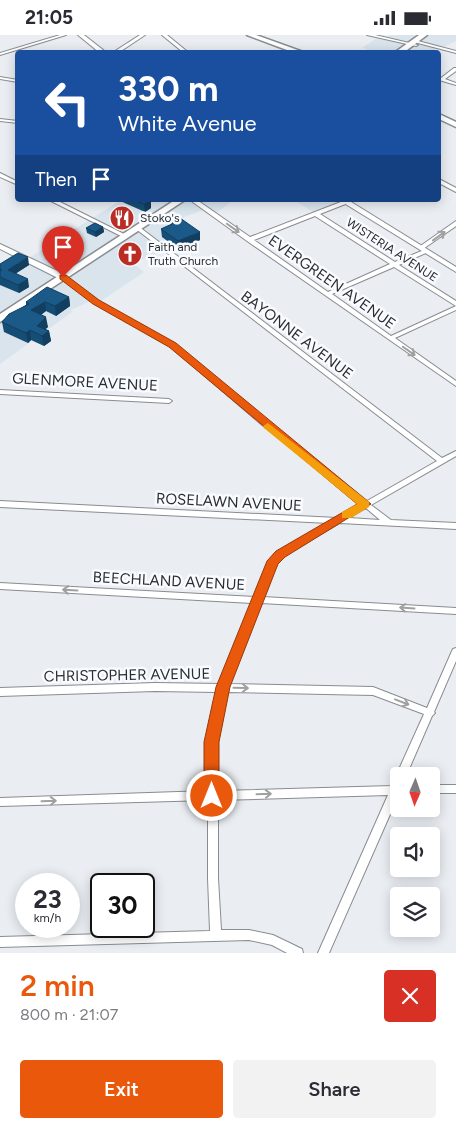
<!DOCTYPE html>
<meta charset="utf-8">
<style>
body{margin:0;font-family:Figtree,sans-serif;background:#f2f2f3;color:#2b2b33;height:100vh;display:flex;flex-direction:column;font-size:19px;white-space:nowrap}
*{box-sizing:border-box;margin:0}
p{font-size:16px;color:#7c7c81}
.icon{flex:none;width:28px;height:28px;fill:none;stroke:currentColor;stroke-width:2;stroke-linecap:round;stroke-linejoin:round}
.map{position:relative;height:918px;overflow:hidden}
.panel{display:flex;flex-direction:column;background:#fff;flex:1}
.panel>*{flex:none}
.banner{position:absolute;left:15px;top:15px;width:426px;height:152px;border-radius:5px;box-shadow:0 2px 12px #0003;background:#1a4fa0;color:#fff;overflow:hidden}
.needle{width:32px;rotate:182deg}
.tools{position:absolute;left:390px;top:732px;display:grid;gap:10px}
.tools a{display:grid;place-items:center;width:50px;height:50px;border-radius:5px;background:#fff;box-shadow:0 2px 12px #0003;font-size:25px}
.speed{position:absolute;left:15px;top:838px;display:flex;gap:10px;font-size:25px;font-weight:700;text-align:center}
.speed>*{display:grid;place-content:center;width:65px;height:65px;border-radius:50%;background:#fff;box-shadow:0 2px 12px #0003;line-height:1}
.speed small{font-size:12px;font-weight:400}
.speed .limit{border:2px solid #111;border-radius:8px;background:#fff;color:#111}
.pin{position:absolute;display:grid;place-items:center;width:42px;height:42px;color:#fff;margin:-51px -21px;border-radius:50% 50% 50% 0;rotate:-45deg;box-shadow:0 0 5px #0007}
.pin .icon{rotate:45deg}
.me{position:absolute;width:55px;margin:-28px;rotate:0deg;stroke-linejoin:round;filter:drop-shadow(0 0 4px #0008)}
.turn{display:flex;align-items:center;gap:18px;height:105px;padding:0 20px;font-size:22px}
.turn .icon{width:65px;height:65px;stroke-width:2.5}
.turn b{display:block;font-size:35px;line-height:42px}
.then{display:flex;align-items:center;height:48px;padding:0 20px;background:#0003;gap:10px;font-size:19px}
.round{display:grid;place-items:center;flex:none;width:52px;height:52px;border-radius:5px;background:#f2f2f3}
.overview{display:flex;align-items:center;justify-content:space-between;height:85px;padding:0 20px}
h1{font-size:30px;font-weight:600;line-height:38px;color:#ea580c}
.action{display:flex;gap:10px;margin-top:auto;padding:10px 20px}
.action a{flex:1;height:58px;border-radius:5px;background:#ea580c;color:#fff;font-size:20px;font-weight:600;line-height:58px;text-align:center}
.action a+a{background:#f2f2f3;color:#2b2b33}
.status{display:flex;justify-content:space-between;align-items:center;height:35px;padding:0 25px;background:#fff;direction:ltr}
.status svg{height:14px;fill:currentColor}
.map>svg:first-child{display:block}
.built{fill:#d9e4ed}
.lines{fill:none;stroke-linecap:round;stroke-linejoin:round}
.minor-casing{stroke:#888c90;stroke-width:2}
.tertiary-casing{stroke:#888c90;stroke-width:2}
.secondary-casing{stroke:#888c90;stroke-width:3}
.primary-casing{stroke:#888c90;stroke-width:3}
.minor{fill:#fff;fill-rule:evenodd}
.tertiary{fill:#fff;fill-rule:evenodd}
.secondary{fill:#fff;fill-rule:evenodd}
.primary{fill:#fff;fill-rule:evenodd}
.wall{fill:#164d75}
.shaded-wall{fill:#123e5f}
.building{fill:#1a5988;stroke:#123e5f}
.oneway{stroke:#9fa0a0}
.route{fill:#ea580c;stroke:#983908}
.slow{fill:#f59e0b}
.labels{text-anchor:middle;dominant-baseline:central;stroke-width:5;stroke-linejoin:round;paint-order:stroke}
.far-poi-label{font-size:12px;fill:#2a2c2d;stroke:#f8fbff;text-anchor:start}
.far-street-label{font-size:12px;fill:#2a2c2d;stroke:#f8fbff}
.street-label{font-size:15px;fill:#2a2c2d;stroke:#f8fbff}
</style>
<div class="status"><b>21:05</b><svg viewBox="0 0 49 12"><path d="M0 12V9h3v3zM5 12V6h3v6zM10 12V3h3v9zM15 12V0h3v12zM26 1h20v11H26zM47 4h2v5h-2z"/></svg></div>
<div class="map">
<svg width="456" height="918" viewBox="0 0 456 918">
<rect width="100%" height="100%" fill="#eaeef3"/>
<!-- built -->
<g class="built">
<polygon points="390,0 456,0 456,6 442,13 438,12 430,17 362,18 367,14 362,13 377,3 384,4"/>
<polygon points="121,165 234,165 213,180 205,174 174,186 192,200 162,211 167,215 133,228 144,237 98,268 93,265 71,275 72,277 0,329 0,237 29,223"/>
<polygon points="293,165 342,165 346,167 315,178"/>
</g>
<g class="lines">
<defs>
<g id="minor">
<polygon points="60,0 66,0 0,20 0,18"/>
<polygon points="140,0 145,0 118,18 112,18"/>
<polygon points="162,0 167,0 189,18 184,18"/>
<polygon points="367,0 375,0 418,10 416,11"/>
<polygon points="414,5 456,16 456,18 414,7"/>
<polygon points="98,13 102,14 97,18 91,18"/>
<polygon points="454,33 456,33 456,36 445,44 456,48 456,50 439,45 439,43 441,43"/>
<polygon points="0,42 18,45 18,47 0,44"/>
<polygon points="0,84 18,86 18,88 0,86"/>
<polygon points="0,138 18,147 18,150 0,142"/>
<polygon points="439,144 456,153 456,157 439,148"/>
<polygon points="49,165 56,165 128,201 125,203"/>
<path d="M190,165h7l53,37 96,-37 3,2 -1,1 -28,11 75,48 29,-12h4v2l-29,13 57,36v5l-62,-39 -62,27 59,42 65,-30v4l-61,28 61,43v5l-209,-145zM315,181l75,48 -62,28 -74,-52z"/>
<polygon points="456,186 456,191 423,214 419,214 419,212"/>
<path d="M138,191l304,232 14,-7v5l-85,49 20,15 65,3v6l-116,-6 -57,33 -7,7 -13,34 193,11v6l-195,-11 -33,81 145,3 54,21 25,-57 1,-2 3,-1v13l-22,51 1,1 -3,3 -26,60h-7v18l-70,159h-11l70,-158 -170,5v78l3,52h28l24,5 29,14 1,4h-16l-15,-8 -23,-5 -249,7v-10l210,-6 -2,-53v-78l-208,6v-8l208,-7v-60l9,-39 -62,-1 -155,5v-8l155,-5 65,1 32,-81 -252,-14v-6l255,14 14,-35 8,-10 52,-29 -329,-16v-6l337,17 24,-14 -100,-80 -91,-78 -76,-43 -33,-25v-2h4l33,25 76,43 91,76 102,81 70,-40 -301,-232 -1,-1zM366,473l14,12 -31,-2zM226,657l147,3 51,19 -28,62 1,2 -5,8 -174,5v-60z"/>
<polygon points="0,355 169,364 172,366 169,368 0,359"/>
<rect x="431" y="750" width="25" height="8"/>
</g>
<g id="tertiary">
<polygon points="78,0 84,0 107,18 100,18"/>
<polygon points="339,165 348,165 456,232 456,237"/>
<polygon points="0,209 66,240 67,242 63,244 60,244 0,214"/>
</g>
<g id="secondary">
<polygon points="247,0 256,0 306,18 295,18"/>
<polygon points="439,79 456,87 456,92 439,84"/>
</g>
<g id="primary">
<polygon points="419,0 427,0 403,18 394,18"/>
<polygon points="175,165 185,165 0,287 0,279"/>
</g>
</defs>
<!-- minor casing -->
<use href="#minor" class="minor-casing"/>
<!-- tertiary casing -->
<use href="#tertiary" class="tertiary-casing"/>
<!-- secondary casing -->
<use href="#secondary" class="secondary-casing"/>
<!-- primary casing -->
<use href="#primary" class="primary-casing"/>
<!-- minor -->
<use href="#minor" class="minor"/>
<!-- tertiary -->
<use href="#tertiary" class="tertiary"/>
<!-- secondary -->
<use href="#secondary" class="secondary"/>
<!-- primary -->
<use href="#primary" class="primary"/>
</g>
<!-- wall -->
<g class="wall">
<polygon points="118,165 150,165 151,173 145,177"/>
<polygon points="171,186 200,205 178,214 162,202 161,194 171,190"/>
<polygon points="103,192 104,197 96,202 87,198 86,193"/>
<polygon points="0,229 29,230 16,238 29,252 19,258 0,250"/>
<polygon points="69,262 70,271 56,281 46,276 41,280 48,292 45,294 49,296 51,306 44,311 31,305 28,308 4,297 2,287 26,270 26,267"/>
</g>
<!-- shaded-wall -->
<g class="shaded-wall">
<polygon points="151,165 151,173 145,177 144,169"/>
<polygon points="103,192 104,197 96,202 95,197"/>
<polygon points="200,197 200,205 178,214 178,206"/>
<polygon points="28,222 29,230 9,243 8,235"/>
<polygon points="28,244 29,252 19,258 18,250"/>
<polygon points="69,262 70,271 56,281 55,271"/>
<polygon points="45,267 46,276 33,285 31,275"/>
<polygon points="46,282 48,292 39,300 37,291"/>
<polygon points="30,295 31,305 28,308 26,298"/>
<polygon points="49,296 51,306 44,311 42,301"/>
</g>
<!-- building -->
<g class="building">
<polygon points="135,165 151,165 144,169"/>
<polygon points="180,183 200,197 178,206 161,194 174,188 171,186"/>
<polygon points="95,188 103,192 95,197 86,193"/>
<polygon points="18,218 28,222 8,235 28,244 18,250 0,242 0,236 2,235 0,234 0,229"/>
<polygon points="47,252 69,262 55,271 45,267 31,275 46,282 37,291 49,296 42,301 30,295 26,298 2,287 9,279 29,269 26,267"/>
</g>
<!-- one-way arrows -->
<defs><path id="oneway-shaft" d="M-6 0H5M1.5-3L5.5 0L1.5 3" fill="none" stroke-width="1.6" stroke-linecap="round" stroke-linejoin="round" transform="scale(1.25)"/></defs>
<g class="oneway">
<use href="#oneway-shaft" transform="translate(233 193) rotate(35)"/>
<use href="#oneway-shaft" transform="translate(439 201) rotate(-36)"/>
<use href="#oneway-shaft" transform="translate(409 316) rotate(35)"/>
<use href="#oneway-shaft" transform="translate(70 555) rotate(-177)"/>
<use href="#oneway-shaft" transform="translate(407 573) rotate(-176)"/>
<use href="#oneway-shaft" transform="translate(241 653) rotate(1)"/>
<use href="#oneway-shaft" transform="translate(402 667) rotate(21)"/>
<use href="#oneway-shaft" transform="translate(264 759) rotate(-2)"/>
<use href="#oneway-shaft" transform="translate(49 766) rotate(-2)"/>
</g>
<!-- route -->
<polygon class="route" points="60,240 66,240 99,265 176,308 371,469 285,522 278,529 230,652 219,707 219,761 217,765 212,767 207,765 204,761 204,707 216,652 267,526 276,516 357,469 169,312 93,269 60,244"/>
<!-- slow -->
<polygon class="slow" points="268,388 369,467 369,472 351,483 342,483 342,477 357,469 264,393 263,391"/>
<!-- icons -->
<defs>
<symbol id="restaurant-disc" viewBox="-11 -11 22 22"><circle r="9.5" fill="#bb2d24" stroke="#f8fbff"/><path d="M-5-6h1v4h1v-4h1v4h1v-4h1v5L-1.5 .5V6h-2V.5L-5-1ZM5-6V6H3V1.5H1.5Q1.5-4 5-6Z" fill="#fff"/></symbol>
<symbol id="church-disc" viewBox="-11 -11 22 22"><circle r="9.5" fill="#bb2d24" stroke="#f8fbff"/><path d="M-1.2-6h2.4v3.5h3.3v2.4h-3.3V6h-2.4V-.1h-3.3v-2.4h3.3Z" fill="#fff"/></symbol>
</defs>
<g fill-rule="evenodd">
<use href="#restaurant-disc" x="108" y="169" width="28" height="28"/>
<use href="#church-disc" x="116" y="205" width="28" height="28"/>
</g>
<g class="labels">
<!-- far-poi labels -->
<g class="far-poi-label">
<text x="140" y="183">Stoko's</text>
<text x="148" y="212">Faith and<tspan x="148" dy="14">Truth Church</tspan></text>
</g>
<!-- far-street labels -->
<g class="far-street-label">
<text transform="translate(392 215) rotate(33)">WISTERIA AVENUE</text>
</g>
<!-- street labels -->
<g class="street-label">
<text transform="translate(332 247) rotate(35)">EVERGREEN AVENUE</text>
<text transform="translate(297 300) rotate(37)">BAYONNE AVENUE</text>
<text transform="translate(85 347) rotate(3)">GLENMORE AVENUE</text>
<text transform="translate(229 467) rotate(3)">ROSELAWN AVENUE</text>
<text transform="translate(169 546) rotate(3)">BEECHLAND AVENUE</text>
<text transform="translate(127 640) rotate(-1)">CHRISTOPHER AVENUE</text>
</g>
</g>
</svg>
<div class="tools">
<a><svg class="needle" viewBox="-14 -14 28 28"><path d="M0-13l5 13h-10z" fill="#e53935"/><path d="M0 13l5-13h-10z" fill="#7c7c81"/></svg></a>
<a><svg class="icon" aria-label="sound" viewBox="0 0 24 24"><path d="M4 9h4l5-4v14l-5-4H4zM17 9q2 3 0 6"/></svg></a>
<a><svg class="icon" aria-label="layers" viewBox="0 0 24 24"><path d="M12 4l9 5-9 5-9-5zM3 14l9 5 9-5"/></svg></a>
</div>
<div class="speed"><div>23<small>km/h</small></div><div class="limit">30</div></div>
<div class="pin" style="left:63px;top:242px;background:#d93025"><svg class="icon" aria-label="arrive" viewBox="0 0 24 24"><path d="M6 21V4h12l-3 4 3 4H6"/></svg></div>
<svg class="me" style="left:212px;top:761px" viewBox="-20 -20 40 40"><circle r="17" fill="#ea580c" stroke="#fff" stroke-width="3"/><path d="M0-11L8 9 0 5-8 9z" fill="#fff"/></svg>
<div class="banner">
<div class="turn"><svg class="icon" aria-label="left" viewBox="0 0 24 24"><path d="M17 20v-9H6M10 6l-5 5 5 5"/></svg><div><b>330 m</b>White Avenue</div></div>
<div class="then">Then<svg class="icon" aria-label="arrive" viewBox="0 0 24 24"><path d="M6 21V4h12l-3 4 3 4H6"/></svg></div>
</div>
</div>
<section class="panel">
<div class="overview"><div><h1>2 min</h1><p>800 m · 21:07</p></div><a class="round" style="background:#d93025;color:#fff"><svg class="icon" aria-label="close" viewBox="0 0 24 24"><path d="M6 6l12 12M18 6L6 18"/></svg></a></div>
<div class="action"><a>Exit</a><a>Share</a></div>
</section>
